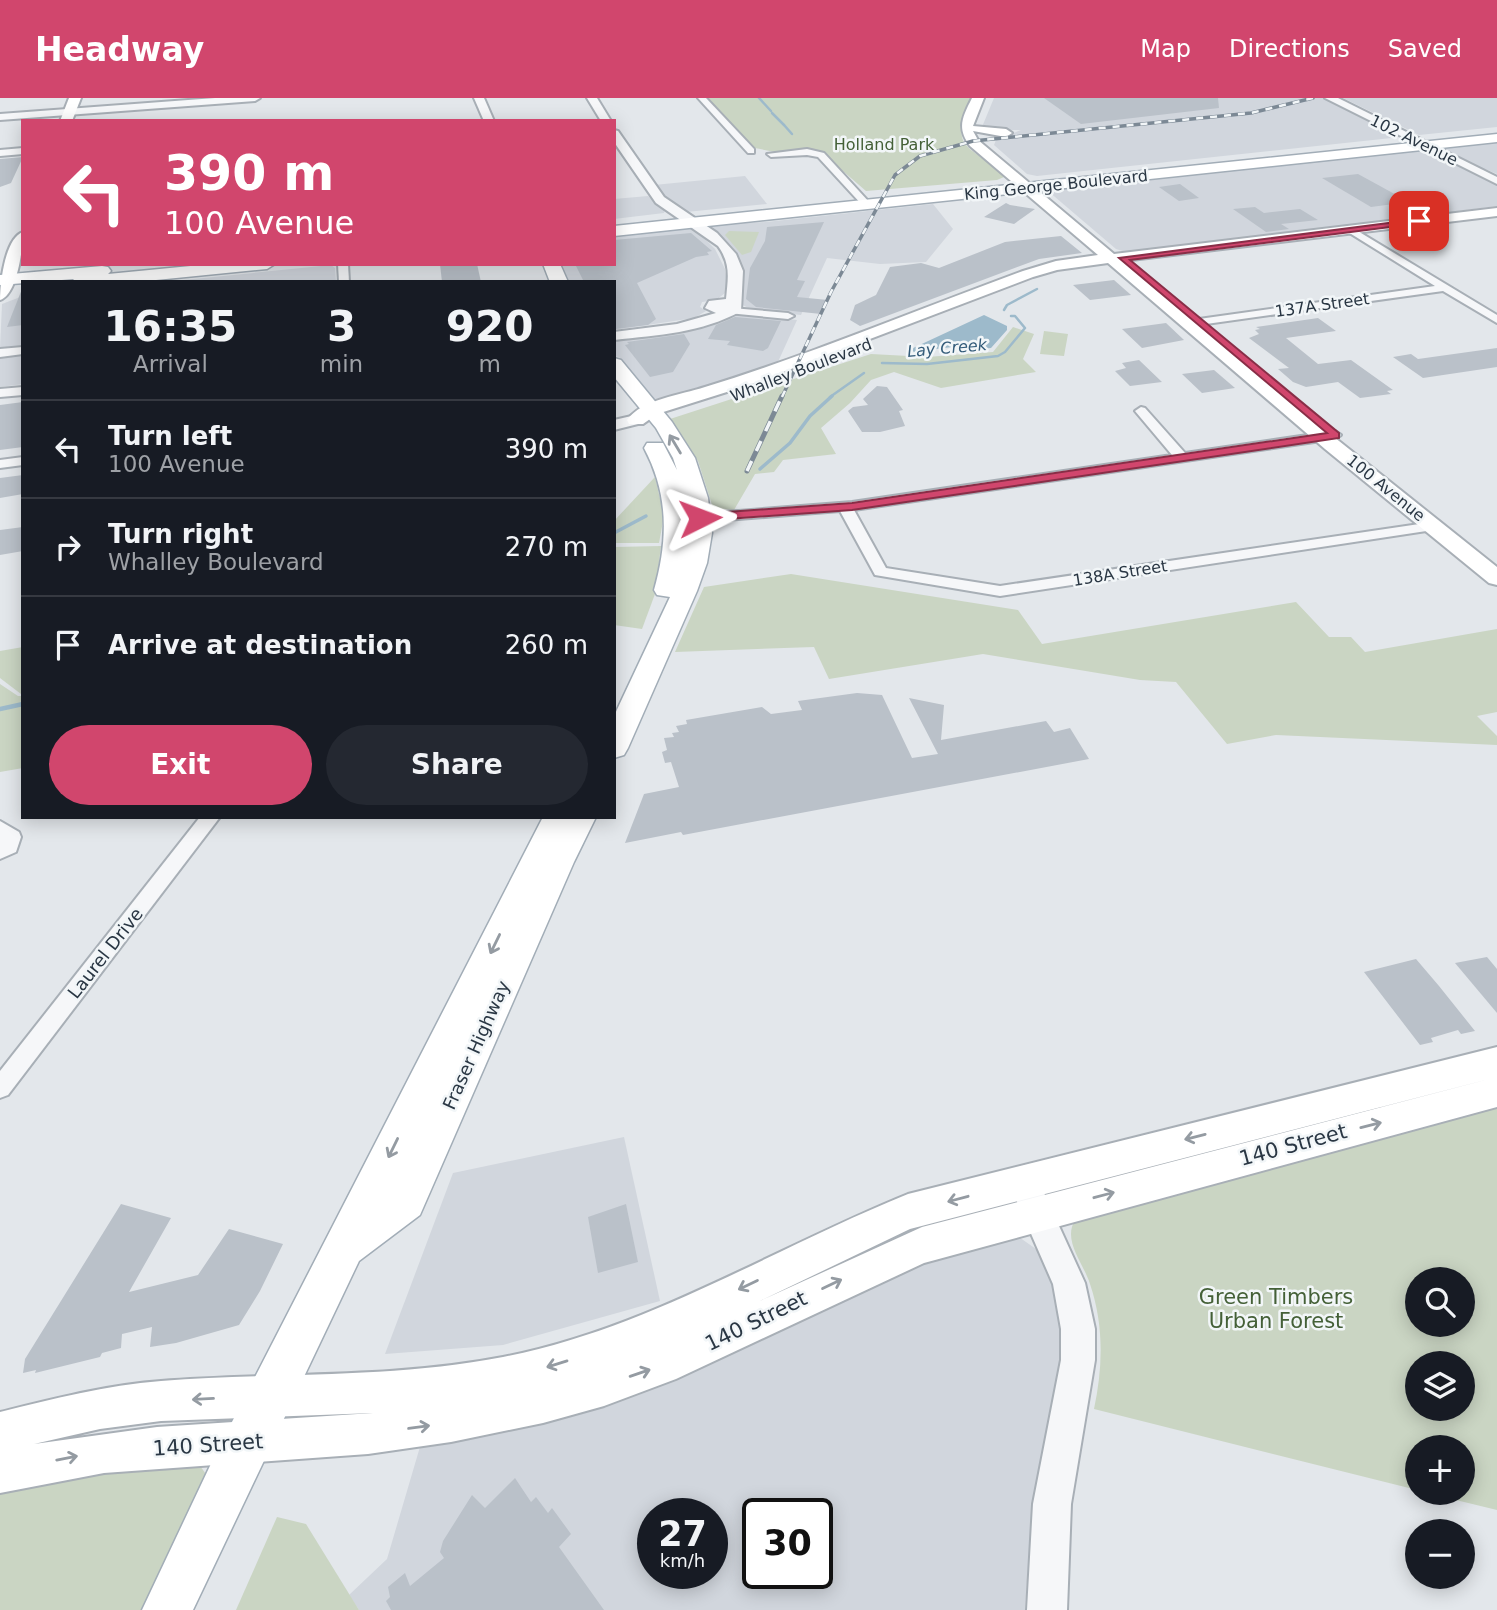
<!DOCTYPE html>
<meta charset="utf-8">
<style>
body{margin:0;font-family:"DejaVu Sans",sans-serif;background:#242831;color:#f1f3f6;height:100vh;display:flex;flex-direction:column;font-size:26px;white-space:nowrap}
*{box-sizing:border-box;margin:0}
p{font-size:23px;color:#9ea1a6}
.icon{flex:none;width:38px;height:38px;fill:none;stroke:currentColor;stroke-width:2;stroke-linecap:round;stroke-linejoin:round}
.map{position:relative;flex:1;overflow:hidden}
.details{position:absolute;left:21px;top:182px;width:595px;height:539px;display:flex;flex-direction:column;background:#171b24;border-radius:0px;box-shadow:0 4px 18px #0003}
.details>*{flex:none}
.banner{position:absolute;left:21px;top:21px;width:595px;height:147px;border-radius:0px;box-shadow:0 4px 18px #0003;background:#d1466d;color:#fff;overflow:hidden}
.buttons{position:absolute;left:1405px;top:1169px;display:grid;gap:14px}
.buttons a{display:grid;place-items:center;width:70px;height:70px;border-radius:50%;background:#171b24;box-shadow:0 4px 18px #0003;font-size:35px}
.speed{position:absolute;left:637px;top:1400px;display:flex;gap:14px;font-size:35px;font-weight:700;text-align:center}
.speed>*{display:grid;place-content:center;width:91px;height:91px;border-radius:50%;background:#171b24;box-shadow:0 4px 18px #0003;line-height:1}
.speed small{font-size:18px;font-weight:400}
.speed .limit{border:4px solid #111;border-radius:10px;background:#fff;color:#111}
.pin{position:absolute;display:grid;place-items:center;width:60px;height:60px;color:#fff;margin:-30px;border-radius:14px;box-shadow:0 4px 10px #0006}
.me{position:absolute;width:77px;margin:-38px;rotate:87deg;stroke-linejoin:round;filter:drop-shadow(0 0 5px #0008)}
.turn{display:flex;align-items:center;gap:24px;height:147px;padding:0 28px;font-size:32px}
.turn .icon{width:91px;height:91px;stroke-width:2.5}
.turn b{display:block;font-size:49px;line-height:60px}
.eta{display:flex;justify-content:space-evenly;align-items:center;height:119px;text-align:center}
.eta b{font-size:42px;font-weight:600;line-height:49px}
.button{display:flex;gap:14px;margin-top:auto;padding:14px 28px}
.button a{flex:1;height:80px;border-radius:42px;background:#d1466d;color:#fff;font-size:28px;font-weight:600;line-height:80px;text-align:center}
.button a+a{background:#242831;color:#f1f3f6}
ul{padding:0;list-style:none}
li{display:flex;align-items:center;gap:21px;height:98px;padding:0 28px;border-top:2px solid #363941}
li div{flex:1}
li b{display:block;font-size:26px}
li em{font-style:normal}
header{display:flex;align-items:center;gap:42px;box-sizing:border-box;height:98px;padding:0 35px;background:#d1466d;color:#fff}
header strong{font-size:33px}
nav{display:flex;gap:38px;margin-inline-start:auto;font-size:24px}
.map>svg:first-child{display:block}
.built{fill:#d1d6dd;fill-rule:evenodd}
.green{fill:#cad5c3;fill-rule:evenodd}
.water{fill:#9dbacb}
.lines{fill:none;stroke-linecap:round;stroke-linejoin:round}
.stream-far2{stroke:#9dbacb;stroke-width:2.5}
.stream-far1{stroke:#9dbacb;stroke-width:3.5}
.stream{stroke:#9dbacb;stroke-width:4.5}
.building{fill:#bac1c9}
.minor-casing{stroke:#a8afb6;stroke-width:4}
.tertiary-casing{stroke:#a8afb6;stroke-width:4}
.secondary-casing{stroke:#a8afb6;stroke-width:4}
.primary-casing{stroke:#a2adb7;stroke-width:3}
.minor{fill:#f6f7f9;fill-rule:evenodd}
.tertiary{fill:#f6f7f9;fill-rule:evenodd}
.secondary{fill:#fff;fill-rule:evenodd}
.primary{fill:#fff;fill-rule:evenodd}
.rail-far1-casing{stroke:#7c8995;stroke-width:3.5}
.rail-casing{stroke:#7c8995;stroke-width:5}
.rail-far1{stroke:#f2f6f8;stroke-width:2.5;stroke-dasharray:7;stroke-linecap:butt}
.rail{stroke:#f2f6f8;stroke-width:3.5;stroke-dasharray:11;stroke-linecap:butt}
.oneway{stroke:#949ba2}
.route{fill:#d1466d;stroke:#882e47;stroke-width:2}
.labels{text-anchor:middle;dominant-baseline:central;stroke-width:5;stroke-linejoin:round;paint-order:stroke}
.far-street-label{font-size:16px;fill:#2a3744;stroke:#f2f6f8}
.far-park-label{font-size:16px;fill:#446037;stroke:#f2f6f8}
.far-water-label{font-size:16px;font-style:italic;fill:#335b79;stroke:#f2f6f8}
.street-label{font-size:18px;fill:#2a3744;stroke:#f2f6f8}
.near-street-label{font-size:21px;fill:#2a3744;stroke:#f2f6f8}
.near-park-label{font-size:21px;fill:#446037;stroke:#f2f6f8}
</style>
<header>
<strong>Headway</strong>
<nav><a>Map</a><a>Directions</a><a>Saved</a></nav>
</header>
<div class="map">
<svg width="1497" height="1512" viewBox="0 0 1497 1512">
<rect width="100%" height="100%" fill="#e3e7eb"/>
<!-- built -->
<g class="built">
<polygon points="994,0 1324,0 1401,39 1037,78 1027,76 994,47 996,42 1021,32 992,32 982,29"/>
<polygon points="1343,0 1497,0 1497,29 1419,37"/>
<polygon points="1497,44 1497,76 1485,71 1474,72 1497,85 1497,108 1132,156 1116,151 1048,93 1146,80"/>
<polygon points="745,78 767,106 686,114 665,101 654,87"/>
<polygon points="648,98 665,112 664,115 614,121 614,101"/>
<polygon points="933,106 953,131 926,164 880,166 827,160 801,217 752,212 739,205 739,177 708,130 719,126 766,124"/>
<polygon points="688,130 703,139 715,151 725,171 727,183 725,195 716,202 702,204 700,209 706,213 694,220 614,232 614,184 566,184 558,166 614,166 614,137"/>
<polygon points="331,167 335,170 336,184 164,184"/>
<polygon points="23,198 23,248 0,250 2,206"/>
<polygon points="737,215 797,222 777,266 716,289 657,303 647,298 640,284 619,259 614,258 614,239"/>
<polygon points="23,255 23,286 0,289 0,258"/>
<polygon points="624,1039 660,1203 503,1247 385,1256 453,1075"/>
<path d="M1016,1137l20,14 21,38 7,52 -33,186 -6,85h-666l-10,-15 38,-36 35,-119 478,-171zM653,1416h59v59h-59zM758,1416h59v59h-59z"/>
</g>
<!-- green -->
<g class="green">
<path d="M708,0h265c-27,55 -2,44 31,79l-7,3 -131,11 -44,-38 -15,-3 -32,2 -25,-5z"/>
<polygon points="729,133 759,134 751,154 742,157 725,137"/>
<polygon points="1013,229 1034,236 1023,261 1036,274 941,290 894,274 871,282 850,305 821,330 836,356 783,362 774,374 755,376 734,412 713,410 698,363 670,321 871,256 927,259 993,254"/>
<polygon points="1044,233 1068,236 1064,258 1040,256"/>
<polygon points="655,379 664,418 659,445 614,445 614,423"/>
<polygon points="661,448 655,496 642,531 614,527 614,449"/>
<polygon points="791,476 1018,512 1042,546 1296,504 1329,539 1351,539 1365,554 1497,531 1497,614 1477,618 1497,638 1497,647 1276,637 1227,646 1176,584 1140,582 983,556 829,581 814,549 675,554 704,489"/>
<polygon points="23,549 23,595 21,596 0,580 0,553"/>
<polygon points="0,586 18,598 23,598 23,670 0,674"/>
<path d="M1497,1008v404l-70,-17h36v-46h-45l-1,43 -323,-81c9,-42 10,-84 -4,-125 -6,-20 -29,-45 -14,-65zM1418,1181h45v46h-45zM1418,1265h45v46h-45z"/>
<polygon points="198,1365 208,1379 156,1512 0,1512 0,1392 63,1376"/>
<polygon points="277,1419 306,1426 359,1512 236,1512"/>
</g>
<!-- water -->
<polygon class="water" points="984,217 1007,228 1007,232 991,250 970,252 952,249 914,254 911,251"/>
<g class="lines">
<!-- stream-far2 -->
<g class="stream-far2">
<polyline points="759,0 771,13"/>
<polyline points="772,15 784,27"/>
<polyline points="784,27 792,36"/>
<polyline points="1004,212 1007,207 1037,191"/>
<polyline points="882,265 927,266 998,258 1005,254 1025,230 1015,218 1011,218"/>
<polyline points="830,299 864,275"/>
</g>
<!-- stream-far1 -->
<g class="stream-far1">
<polyline points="760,371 790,345 810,318 832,298"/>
<polyline points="614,435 646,418"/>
</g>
<!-- stream -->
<polyline class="stream" points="0,611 23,606"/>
</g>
<!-- building -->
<g class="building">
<polygon points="1044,0 1218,0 1219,10 1081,26"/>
<polygon points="23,59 11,85 0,89 0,61"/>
<polygon points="1358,76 1380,88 1409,104 1371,109 1322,80"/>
<polygon points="1180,86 1199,100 1179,103 1159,89"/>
<polygon points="1006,105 1010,107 1035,111 1014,126 984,119"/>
<polygon points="1255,109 1264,115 1300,111 1318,122 1281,126 1289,131 1266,134 1233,111"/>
<polygon points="824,124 797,182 805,183 797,199 828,202 821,216 756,209 746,201 750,170 765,143 767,129"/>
<polygon points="691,135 712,153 707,154 709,157 696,159 637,185 656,221 648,227 616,231 614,184 584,184 575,166 614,166 614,142"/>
<polygon points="1061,138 1082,155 1039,161 860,228 850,222 855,207 876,197 890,169 921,165 939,170 1005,144"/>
<polygon points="440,166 477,166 481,184 442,184"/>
<polygon points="1114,182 1131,197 1090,202 1073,187"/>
<polygon points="22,191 23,227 7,229"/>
<polygon points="735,219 770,222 781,223 768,250 763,253 727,247 730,243 708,241 716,227"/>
<polygon points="1318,220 1336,233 1286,240 1318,266 1351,262 1393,292 1387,293 1391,296 1360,300 1338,284 1306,289 1293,284 1278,271 1289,270 1249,240 1259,236 1255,232 1260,231 1256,229"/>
<polygon points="1166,225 1184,242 1142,250 1122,231"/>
<polygon points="684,236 690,246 673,274 650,279 625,247 629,246 627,244"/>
<polygon points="1497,250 1497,269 1423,280 1393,259 1411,256 1418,261"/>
<polygon points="1139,262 1162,284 1130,288 1115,273 1126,270 1122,265"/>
<polygon points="1214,272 1235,290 1202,295 1182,276"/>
<polygon points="877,288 887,289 903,312 899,313 905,328 880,334 862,334 848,313 853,309 868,307 863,301"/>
<polygon points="23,304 23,349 0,352 0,307"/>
<polygon points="23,377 23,396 0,400 0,380"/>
<polygon points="23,429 23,453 0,457 0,432"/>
<polygon points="857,595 882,597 912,660 938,656 909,600 944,607 941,642 1046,623 1054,634 1070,630 1089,661 683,737 681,734 625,745 644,696 679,689 671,664 665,665 662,654 667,652 664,640 674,639 672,635 679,634 676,628 687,626 686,622 762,609 771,616 802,612 798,603"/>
<polygon points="1487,859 1497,871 1497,915 1455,865"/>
<polygon points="1416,861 1439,888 1475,933 1461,936 1458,932 1431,940 1433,944 1420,947 1364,874"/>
<polygon points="121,1106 171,1120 129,1194 198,1177 229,1131 283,1146 260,1193 239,1227 176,1245 150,1249 152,1229 122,1236 121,1250 102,1255 100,1259 35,1275 36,1272 23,1275 25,1261"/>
<polygon points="626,1106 638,1164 598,1175 588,1119"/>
<polygon points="515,1380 531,1404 536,1399 548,1415 552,1410 571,1436 559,1449 604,1512 391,1512 386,1503 390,1499 388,1489 405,1475 410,1488 444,1460 440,1454 443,1443 472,1397 485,1410"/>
</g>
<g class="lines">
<defs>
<g id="minor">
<polygon points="698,0 706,0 754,51 754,55 748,55"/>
<polygon points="23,50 23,56 0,58 0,52"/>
<polygon points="807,51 824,55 870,105 870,109 864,109 818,59 807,57 771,59 767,56"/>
<polygon points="1351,129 1497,217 1497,225 1443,193 1199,227 1193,224 1199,221 1435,188 1348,134 1346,132"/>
<polygon points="338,166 348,166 349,184 339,184"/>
<polygon points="732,210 788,215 794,218 788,221 728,215 726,213"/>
<polygon points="23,249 23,256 0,259 0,251"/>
<polygon points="23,289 23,297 0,299 0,291"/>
<polygon points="1141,309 1145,310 1185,355 1335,333 1341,337 1335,341 854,412 886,470 1000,488 1433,424 1440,428 1433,432 1000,498 875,477 840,413 700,424 693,420 700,416 852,404 1172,357 1135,313"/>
<polygon points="23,359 23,367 0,370 0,362"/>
<polygon points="200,719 220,719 8,997 0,1000 0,973"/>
<polygon points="0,723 19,734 21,739 16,754 0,761"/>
</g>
<g id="tertiary">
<polygon points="215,0 260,0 255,3 0,22 0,16"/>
<polygon points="474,0 484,0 494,23 484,23"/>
<polygon points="587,0 597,0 611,23 601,23"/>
<polygon points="1325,0 1338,0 1497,79 1497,86"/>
<path d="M614,32l4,1 46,66 53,36 19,21 7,17 -2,40c-39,22 -83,24 -127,29v-8l63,-8 39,-11 -11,-5 4,-7 17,-2c2,-21 5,-35 -8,-53l-62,-43 -42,-61z"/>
<polygon points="636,317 644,322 642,325 614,332 614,322"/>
<polygon points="1023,1068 1034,1073 1085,1185 1095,1231 1095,1262 1071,1406 1067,1512 1027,1512 1033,1406 1061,1262 1061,1231 1053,1186 1008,1083 1012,1073"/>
</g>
<g id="secondary">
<polygon points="69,0 81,0 72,23 60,23"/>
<path d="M972,0h12l-11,28 33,3 6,4 -6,4 -33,-6 5,9 136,114 383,-46v8l-374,45 216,180 158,126v18l-8,-2 -164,-134 -217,-186 -51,7 -24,7 -284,108 -92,29 -14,10h-14l-2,-4c15,-21 54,-25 78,-33 107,-33 212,-77 318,-116l33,-10 42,-6 -128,-109c-14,-18 -7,-30 2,-48z"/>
<path d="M23,134c0,16 -6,63 -23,68 0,-17 5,-62 23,-68z"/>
<path d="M1497,949v30l-587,152 -150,72 162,-74 575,-150v30l-573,156 -248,116 -72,27 -61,17 -92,19 -83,12 -264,19 -104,20v-81c53,-13 106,-27 161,-31 114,-9 228,-2 342,-24 145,-28 269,-108 405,-163zM373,1315l-216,14 -123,17 66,-15 61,-8z"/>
</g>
<g id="primary">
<polygon points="1497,36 1497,44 614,138 614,128"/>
<polygon points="211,166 275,166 267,171 136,184 71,184 74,181 0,187 0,177 102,168 108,169 111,173 108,176"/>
<polygon points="543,166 560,166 568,184 550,184"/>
<path d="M614,260l7,2 51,62 23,36 13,40 4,35 -5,30 -10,28 -69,157 -4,7 -10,3v-42l56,-119 -13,-2 -3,-5c14,-50 15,-95 -10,-142l3,-5h16l14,27 -4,-12 -17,-30 -42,-51z"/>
<polygon points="543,719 596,719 574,764 420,1117 359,1163 193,1512 142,1512 217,1353"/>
</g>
</defs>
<!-- minor casing -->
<use href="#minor" class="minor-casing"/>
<!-- tertiary casing -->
<use href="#tertiary" class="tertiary-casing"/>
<!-- secondary casing -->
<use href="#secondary" class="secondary-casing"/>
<!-- primary casing -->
<use href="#primary" class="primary-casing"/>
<!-- minor -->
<use href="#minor" class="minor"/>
<!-- tertiary -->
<use href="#tertiary" class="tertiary"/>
<!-- secondary -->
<use href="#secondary" class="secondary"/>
<!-- primary -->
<use href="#primary" class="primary"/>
<defs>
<polyline id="rail-far1" points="782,299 831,194 895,77 920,58 973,43 1251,15 1313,0"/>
<polyline id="rail" points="747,373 782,298"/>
</defs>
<!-- rail-far1 casing -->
<use href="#rail-far1" class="rail-far1-casing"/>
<!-- rail casing -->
<use href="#rail" class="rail-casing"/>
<!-- rail-far1 -->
<use href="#rail-far1" class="rail-far1"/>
<!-- rail -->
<use href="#rail" class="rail"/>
</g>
<!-- one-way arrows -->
<defs><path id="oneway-shaft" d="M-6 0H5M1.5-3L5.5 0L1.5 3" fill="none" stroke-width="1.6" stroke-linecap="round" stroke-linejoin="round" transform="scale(1.75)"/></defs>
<g class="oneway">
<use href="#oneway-shaft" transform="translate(675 346) rotate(-121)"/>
<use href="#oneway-shaft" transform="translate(495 846) rotate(116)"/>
<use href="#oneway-shaft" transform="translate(1371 1027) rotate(-14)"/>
<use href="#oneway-shaft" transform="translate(1195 1039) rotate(166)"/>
<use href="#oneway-shaft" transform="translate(393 1050) rotate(116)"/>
<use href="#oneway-shaft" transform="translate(1104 1097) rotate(-15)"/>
<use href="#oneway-shaft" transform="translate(958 1101) rotate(165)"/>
<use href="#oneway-shaft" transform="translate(832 1186) rotate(-26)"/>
<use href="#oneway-shaft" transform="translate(748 1187) rotate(154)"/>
<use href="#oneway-shaft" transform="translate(557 1266) rotate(163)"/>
<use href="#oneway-shaft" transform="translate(640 1275) rotate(-19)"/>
<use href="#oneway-shaft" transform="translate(203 1301) rotate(177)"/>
<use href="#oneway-shaft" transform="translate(419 1329) rotate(-8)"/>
<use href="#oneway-shaft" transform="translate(67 1360) rotate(-11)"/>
</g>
<!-- route -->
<polygon class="route" points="1419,121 1422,125 1130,162 1339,335 1339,340 852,412 700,423 694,420 700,416 852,405 1327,335 1119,160"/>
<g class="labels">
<!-- far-street labels -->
<g class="far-street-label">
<text transform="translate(1414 42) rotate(26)">102 Avenue</text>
<text transform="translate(1056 87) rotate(-6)">King George Boulevard</text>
<text transform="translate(1322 207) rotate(-8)">137A Street</text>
<text transform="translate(801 272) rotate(-21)">Whalley Boulevard</text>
<text transform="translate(1386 390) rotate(39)">100 Avenue</text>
<text transform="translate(1120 475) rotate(-9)">138A Street</text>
</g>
<!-- far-park labels -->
<g class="far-park-label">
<text x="884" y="46">Holland Park</text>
</g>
<!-- far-water labels -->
<g class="far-water-label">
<text transform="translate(947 250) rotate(-5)">Lay Creek</text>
</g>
<!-- street labels -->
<g class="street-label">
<text transform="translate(105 855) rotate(-52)">Laurel Drive</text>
<text transform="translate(476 947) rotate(-66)">Fraser Highway</text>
</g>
<!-- near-street labels -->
<g class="near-street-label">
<text transform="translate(1293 1047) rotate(-15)">140 Street</text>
<text transform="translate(756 1223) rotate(-26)">140 Street</text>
<text transform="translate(208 1347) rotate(-4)">140 Street</text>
</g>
<!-- near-park labels -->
<g class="near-park-label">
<text x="1276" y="1199">Green Timbers<tspan x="1276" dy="24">Urban Forest</tspan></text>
</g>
</g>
</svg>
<div class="buttons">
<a><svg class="icon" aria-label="search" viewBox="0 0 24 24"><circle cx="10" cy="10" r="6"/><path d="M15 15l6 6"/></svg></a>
<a><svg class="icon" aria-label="layers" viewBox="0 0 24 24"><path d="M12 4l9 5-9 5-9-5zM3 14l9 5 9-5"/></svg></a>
<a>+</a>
<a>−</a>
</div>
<div class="speed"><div>27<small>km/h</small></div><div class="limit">30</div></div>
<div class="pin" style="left:1419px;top:123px;background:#d93025"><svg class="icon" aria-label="arrive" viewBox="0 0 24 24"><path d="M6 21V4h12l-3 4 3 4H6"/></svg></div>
<svg class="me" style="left:700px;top:420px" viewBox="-20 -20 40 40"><path d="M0-17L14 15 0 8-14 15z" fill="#d1466d" stroke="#fff" stroke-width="4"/></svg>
<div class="banner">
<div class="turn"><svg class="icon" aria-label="left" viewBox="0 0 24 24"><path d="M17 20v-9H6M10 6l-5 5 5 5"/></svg><div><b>390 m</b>100 Avenue</div></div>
</div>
<section class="details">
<div class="eta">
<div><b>16:35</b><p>Arrival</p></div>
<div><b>3</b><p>min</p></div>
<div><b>920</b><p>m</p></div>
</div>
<ul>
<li><svg class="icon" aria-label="left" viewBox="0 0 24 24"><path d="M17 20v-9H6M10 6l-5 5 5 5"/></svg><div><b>Turn left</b><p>100 Avenue</p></div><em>390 m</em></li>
<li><svg class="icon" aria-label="right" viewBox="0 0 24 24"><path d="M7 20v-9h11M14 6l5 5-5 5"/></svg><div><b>Turn right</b><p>Whalley Boulevard</p></div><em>270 m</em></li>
<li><svg class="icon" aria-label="arrive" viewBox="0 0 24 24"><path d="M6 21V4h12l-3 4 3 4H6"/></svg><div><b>Arrive at destination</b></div><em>260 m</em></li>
</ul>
<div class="button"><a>Exit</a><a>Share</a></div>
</section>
</div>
